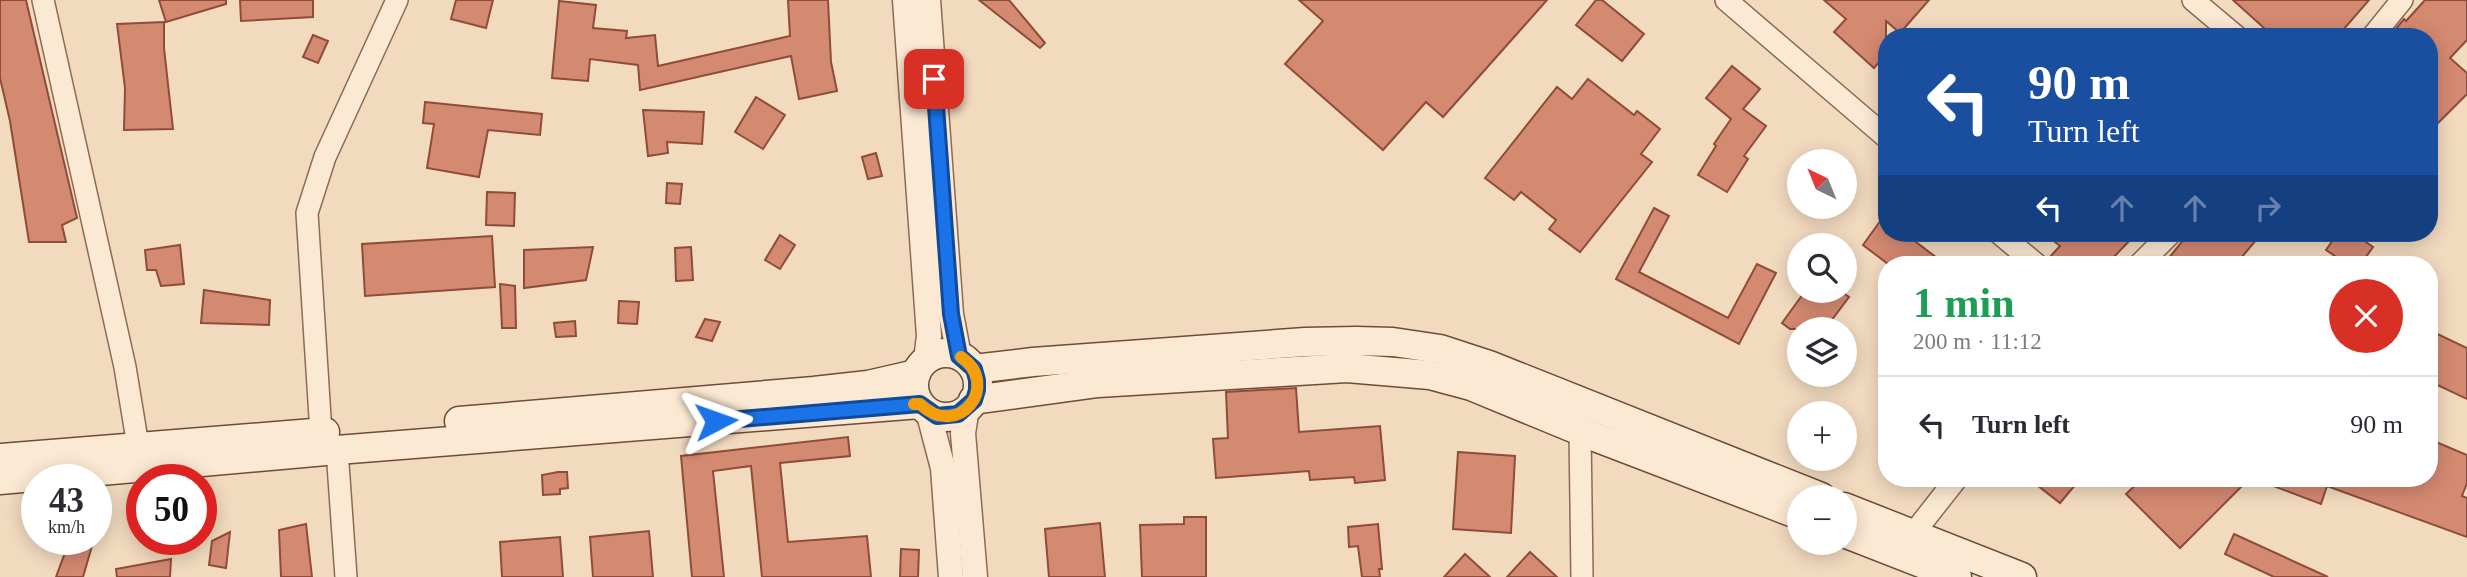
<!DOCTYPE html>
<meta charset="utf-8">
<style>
body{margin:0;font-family:Georgia,serif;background:#f7f7f7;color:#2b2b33;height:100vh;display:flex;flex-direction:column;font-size:26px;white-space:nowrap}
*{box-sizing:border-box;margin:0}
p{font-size:23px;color:#7c7c81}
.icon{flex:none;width:38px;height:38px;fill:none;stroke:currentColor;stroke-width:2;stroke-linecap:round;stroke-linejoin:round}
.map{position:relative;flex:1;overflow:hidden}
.drawer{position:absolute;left:1878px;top:256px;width:560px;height:231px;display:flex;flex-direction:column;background:#fff;border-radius:28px;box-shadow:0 4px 18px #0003}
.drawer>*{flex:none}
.hud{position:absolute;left:1878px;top:28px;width:560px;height:214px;border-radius:28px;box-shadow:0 4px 18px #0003;background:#1a4fa0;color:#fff;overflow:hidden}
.needle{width:46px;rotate:317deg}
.controls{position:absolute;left:1787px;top:149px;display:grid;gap:14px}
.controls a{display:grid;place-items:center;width:70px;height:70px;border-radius:50%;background:#fff;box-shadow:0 4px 18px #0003;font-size:35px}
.speed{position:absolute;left:21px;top:464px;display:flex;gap:14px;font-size:35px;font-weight:700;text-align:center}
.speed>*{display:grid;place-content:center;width:91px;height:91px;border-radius:50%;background:#fff;box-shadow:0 4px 18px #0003;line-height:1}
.speed small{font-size:18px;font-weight:400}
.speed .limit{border:10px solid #d22;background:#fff;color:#111}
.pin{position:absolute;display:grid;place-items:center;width:60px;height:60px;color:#fff;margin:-30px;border-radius:14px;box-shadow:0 4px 10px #0006}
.me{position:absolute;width:77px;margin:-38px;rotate:86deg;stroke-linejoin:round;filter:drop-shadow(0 0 5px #0008)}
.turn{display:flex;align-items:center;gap:24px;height:147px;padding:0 35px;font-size:32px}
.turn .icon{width:91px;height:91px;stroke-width:2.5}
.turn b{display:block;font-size:49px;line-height:60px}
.lanes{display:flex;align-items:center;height:66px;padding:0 35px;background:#0003;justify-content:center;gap:35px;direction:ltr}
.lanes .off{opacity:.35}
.round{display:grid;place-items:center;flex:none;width:74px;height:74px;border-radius:37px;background:#f7f7f7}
.head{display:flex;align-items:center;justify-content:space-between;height:119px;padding:0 35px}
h1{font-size:42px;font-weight:800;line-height:52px;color:#1e9e55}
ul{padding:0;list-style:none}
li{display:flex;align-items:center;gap:21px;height:98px;padding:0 35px;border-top:2px solid #e1e1e2}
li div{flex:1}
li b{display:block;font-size:26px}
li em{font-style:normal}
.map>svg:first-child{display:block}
.building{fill:#d48971;stroke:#8e4c39;stroke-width:2}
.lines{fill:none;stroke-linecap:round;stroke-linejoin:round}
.minor-casing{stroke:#8d6a56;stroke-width:24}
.tertiary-casing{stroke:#8d6a56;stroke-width:27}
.secondary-casing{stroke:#6f4b39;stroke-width:31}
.minor{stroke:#fce9d3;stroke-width:21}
.tertiary{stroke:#fce9d3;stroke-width:24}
.secondary{stroke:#fce9d3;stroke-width:28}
.route-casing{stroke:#114b97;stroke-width:18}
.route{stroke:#1a73e8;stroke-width:12}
.slow{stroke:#f59e0b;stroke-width:12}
</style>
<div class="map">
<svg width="2467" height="577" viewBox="0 0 2467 577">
<rect width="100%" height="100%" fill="#f2dabf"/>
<!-- building -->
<g class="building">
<polygon points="0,0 26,0 77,218 62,225 66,242 29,242 10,121 0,78"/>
<polygon points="159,0 226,0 226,4 166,22"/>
<polygon points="240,0 313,0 313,17 241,21"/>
<polygon points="456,0 493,0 486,28 451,19"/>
<polygon points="788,0 828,0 831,62 837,91 799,99 791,56 640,90 638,65 590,59 588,81 552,78 559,1 596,5 593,28 627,31 626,38 655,35 658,66 790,36"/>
<polygon points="979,0 1009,0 1045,43 1040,48"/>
<polygon points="1299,0 1547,0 1443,117 1426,102 1383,150 1285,64 1323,21"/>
<polygon points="1596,0 1602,0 1644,34 1622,61 1576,25"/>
<polygon points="1824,0 1929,0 1900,33 1886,21 1886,54 1874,68 1834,32 1846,19"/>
<polygon points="2233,0 2369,0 2337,37 2274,37"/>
<polygon points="2425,0 2467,0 2467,40 2450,58 2467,73 2467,94 2437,124 2429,116 2429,37 2389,37 2404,19 2406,21"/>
<polygon points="164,22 164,48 173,129 124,130 125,88 117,24"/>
<polygon points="313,35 328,41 318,63 303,57"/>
<polygon points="1732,66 1760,89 1743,109 1766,126 1744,156 1748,159 1727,192 1698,175 1716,146 1714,144 1731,119 1706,98"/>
<polygon points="1588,79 1634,115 1637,111 1660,129 1641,154 1652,162 1580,252 1549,229 1556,220 1521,192 1514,200 1485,178 1557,87 1572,99"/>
<polygon points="756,97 785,115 763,149 735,132"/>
<polygon points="425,102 542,114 540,135 488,130 479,177 427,168 434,124 423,123"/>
<polygon points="643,110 704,112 702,144 667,142 668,153 648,156"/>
<polygon points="876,153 882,176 868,179 862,157"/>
<polygon points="667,183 682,184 680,204 666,203"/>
<polygon points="487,192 515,193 514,226 486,225"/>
<polygon points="1654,208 1669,216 1639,272 1728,318 1757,264 1776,273 1739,344 1616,279"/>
<polygon points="1886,213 1886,233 1904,233 1945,264 1888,264 1863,245"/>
<polygon points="2044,233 2137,233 2107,264 2049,264 2048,259 2060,246"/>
<polygon points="2189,233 2262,233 2236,264 2164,264"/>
<polygon points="2338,233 2353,233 2373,247 2361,264 2347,264 2326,250"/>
<polygon points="780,235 795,245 780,269 765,260"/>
<polygon points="492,236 495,287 365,296 362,244"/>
<polygon points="180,245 184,284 161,286 156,270 147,270 145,250"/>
<polygon points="593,247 586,280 524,288 524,250"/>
<polygon points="691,247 693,280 676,281 675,248"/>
<polygon points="500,284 515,286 516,328 502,328"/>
<polygon points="204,290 270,300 269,325 201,323"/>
<polygon points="1806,290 1839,290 1849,297 1825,329 1790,329 1782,323"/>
<polygon points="619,301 639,302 637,324 618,323"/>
<polygon points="705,319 720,322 712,341 696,337"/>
<polygon points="575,321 576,336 556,337 554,323"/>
<polygon points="2429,330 2467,348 2467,399 2429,381"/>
<polygon points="1296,388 1299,432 1380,426 1385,480 1355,483 1354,477 1310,480 1309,471 1216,478 1213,439 1228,438 1226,392"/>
<polygon points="848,437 850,456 780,463 788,542 867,536 871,577 762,577 751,466 713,471 724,577 692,577 681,456"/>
<polygon points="2429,439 2467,455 2467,483 2462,496 2467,498 2467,537 2327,486 2321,504 2255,479 2429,478"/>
<polygon points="1458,452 1515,456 1511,533 1453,529"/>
<polygon points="558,472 567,472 568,488 560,489 560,494 543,495 542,475"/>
<polygon points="2028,478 2081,478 2060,503"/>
<polygon points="2143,478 2250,478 2180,548 2126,494"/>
<polygon points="1184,517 1206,517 1206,577 1142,577 1140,525 1184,524"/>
<polygon points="1100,523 1105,577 1049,577 1045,529"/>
<polygon points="306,524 312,577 281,577 279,530"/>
<polygon points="1378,524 1382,569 1379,569 1380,577 1362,577 1358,546 1349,547 1348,527"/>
<polygon points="649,531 653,577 593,577 590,537"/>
<polygon points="230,532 226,568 209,565 212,541"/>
<polygon points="2234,534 2328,577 2274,577 2225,554"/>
<polygon points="560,537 563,577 502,577 500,542"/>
<polygon points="70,539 94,539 83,577 56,577"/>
<polygon points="901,549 919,550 918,577 900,577"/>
<polygon points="1530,552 1557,577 1507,577"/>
<polygon points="1465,554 1490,577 1444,577"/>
<polygon points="171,559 170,577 117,577 116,569"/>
</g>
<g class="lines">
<defs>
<g id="minor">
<polyline points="43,0 125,367 138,446"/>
<polyline points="1726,0 1886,137"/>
<polyline points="2193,0 2237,37"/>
<polyline points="2372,37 2402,0"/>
<polyline points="1999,233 2036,264"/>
<polyline points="2140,264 2171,233"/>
<polyline points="1580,431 1582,577"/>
<polyline points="321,433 307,213 325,157 397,0"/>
<polyline points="337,450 346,577"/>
<polyline points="1913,534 1957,478"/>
</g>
<g id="tertiary">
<polyline points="905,0 929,336 926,360"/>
<polyline points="928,0 951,314 959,356"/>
<polyline points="967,408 963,433 975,577"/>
<polyline points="928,411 943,468 951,577"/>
</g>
<g id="secondary">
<circle cx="946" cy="385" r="32"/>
<polyline points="974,369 1033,362 1305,342 1356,341 1393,342 1440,349 1489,365 1821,497"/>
<polyline points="973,400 1098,383 1347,368 1430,375 1471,386 1595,437 1799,515"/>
<polyline points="459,421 814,391 868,385 916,374"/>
<polyline points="0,458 325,432"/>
<polyline points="0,480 337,450 920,404"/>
<polyline points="1844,507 2022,577"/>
<polyline points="1844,533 1957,577"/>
</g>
</defs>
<!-- minor casing -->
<use href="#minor" class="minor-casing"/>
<!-- tertiary casing -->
<use href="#tertiary" class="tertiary-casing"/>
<!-- secondary casing -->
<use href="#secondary" class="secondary-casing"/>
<!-- minor -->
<use href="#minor" class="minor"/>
<!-- tertiary -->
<use href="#tertiary" class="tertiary"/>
<!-- secondary -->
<use href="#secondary" class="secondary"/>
</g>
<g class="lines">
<defs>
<polyline id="route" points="716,421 920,404 937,416 958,414 974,400 977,390 977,380 974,369 959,356 951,314 934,79"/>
</defs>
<!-- route casing -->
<use href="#route" class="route-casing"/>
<!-- route -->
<use href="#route" class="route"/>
<!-- slow -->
<path class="slow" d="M914,404h6c38,37 82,-19 41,-47"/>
</g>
</svg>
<div class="controls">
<a><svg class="needle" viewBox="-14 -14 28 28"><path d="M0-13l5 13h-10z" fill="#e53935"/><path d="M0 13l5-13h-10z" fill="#7c7c81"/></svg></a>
<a><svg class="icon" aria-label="search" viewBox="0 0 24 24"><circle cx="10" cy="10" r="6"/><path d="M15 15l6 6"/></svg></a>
<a><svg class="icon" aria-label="layers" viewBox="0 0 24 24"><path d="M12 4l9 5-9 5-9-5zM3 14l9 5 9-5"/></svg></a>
<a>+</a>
<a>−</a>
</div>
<div class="speed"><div>43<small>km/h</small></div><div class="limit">50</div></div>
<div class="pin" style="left:934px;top:79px;background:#d93025"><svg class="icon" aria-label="arrive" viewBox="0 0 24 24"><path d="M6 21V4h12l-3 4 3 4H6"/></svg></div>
<svg class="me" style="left:716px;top:421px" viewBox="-20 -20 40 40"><path d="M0-17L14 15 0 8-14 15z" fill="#1a73e8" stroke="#fff" stroke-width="4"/></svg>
<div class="hud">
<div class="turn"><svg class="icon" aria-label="left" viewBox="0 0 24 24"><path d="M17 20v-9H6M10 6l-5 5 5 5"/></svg><div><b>90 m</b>Turn left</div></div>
<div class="lanes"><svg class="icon" aria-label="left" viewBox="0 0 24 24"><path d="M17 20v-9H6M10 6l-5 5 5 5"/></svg><svg class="icon off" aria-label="ahead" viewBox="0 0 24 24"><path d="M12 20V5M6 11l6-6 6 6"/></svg><svg class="icon off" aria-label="ahead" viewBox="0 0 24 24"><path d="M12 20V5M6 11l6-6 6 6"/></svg><svg class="icon off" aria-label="right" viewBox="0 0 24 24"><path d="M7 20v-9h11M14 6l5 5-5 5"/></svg></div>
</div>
<section class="drawer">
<div class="head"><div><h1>1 min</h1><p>200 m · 11:12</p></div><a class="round" style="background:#d93025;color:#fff"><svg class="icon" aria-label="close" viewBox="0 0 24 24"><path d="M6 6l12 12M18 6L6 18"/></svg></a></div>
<ul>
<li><svg class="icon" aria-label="left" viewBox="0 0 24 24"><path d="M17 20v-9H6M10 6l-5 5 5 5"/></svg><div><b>Turn left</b></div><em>90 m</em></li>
</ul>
</section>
</div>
